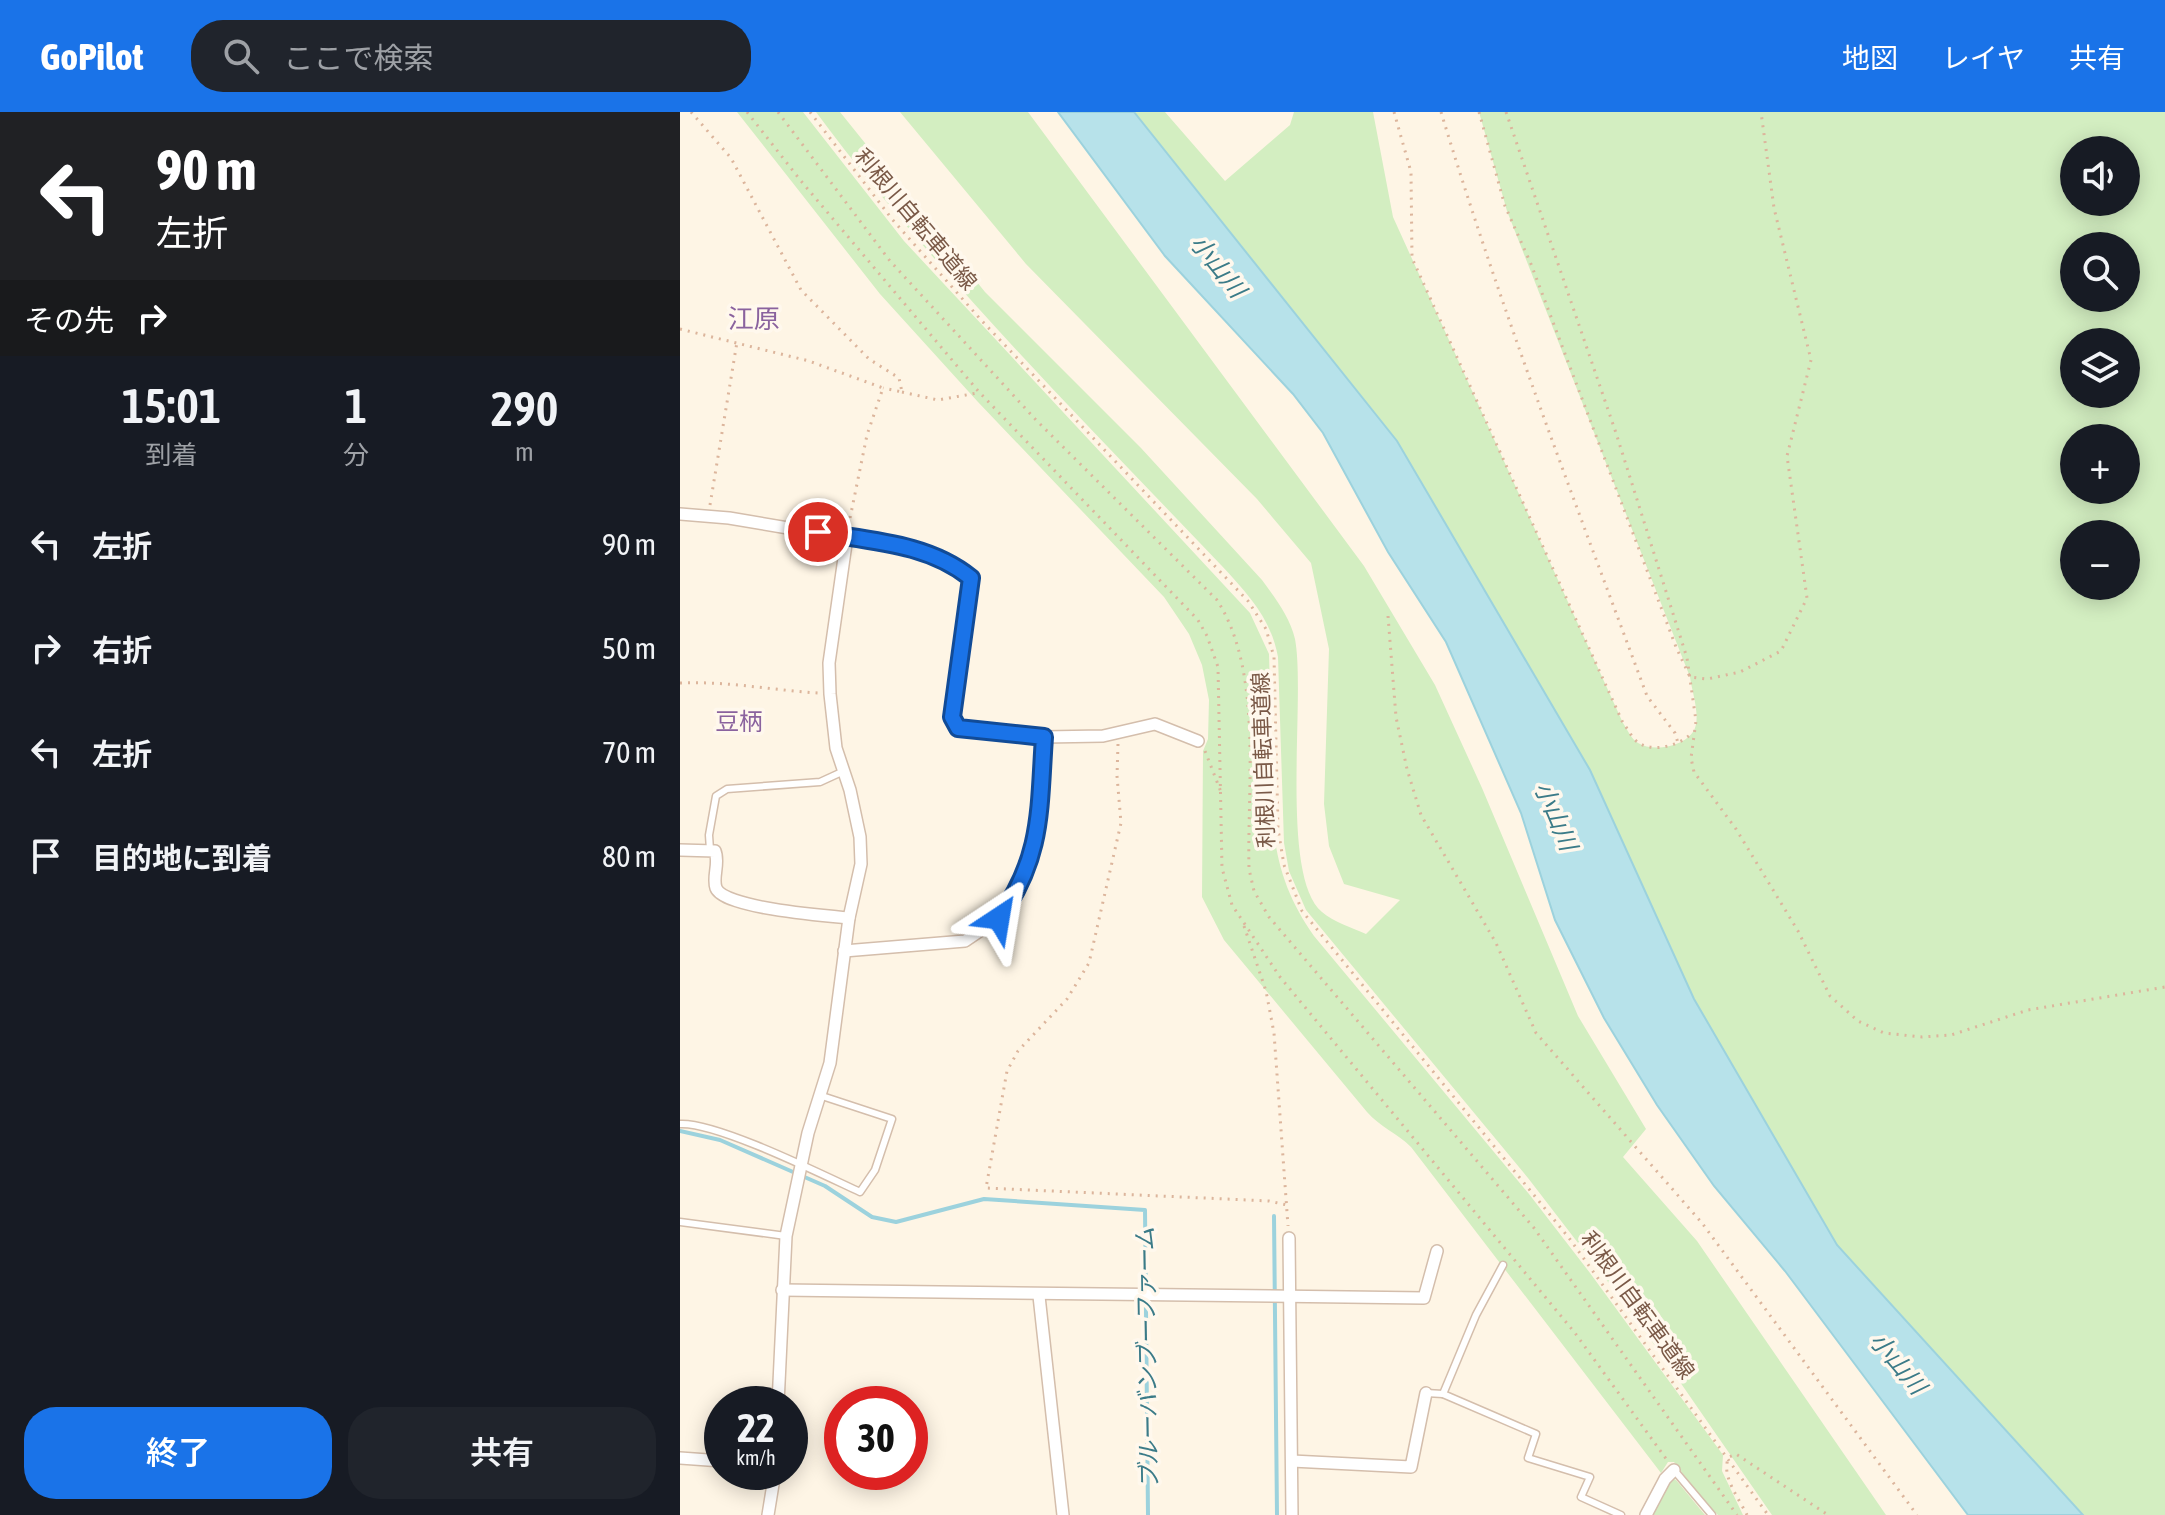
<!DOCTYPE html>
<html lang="ja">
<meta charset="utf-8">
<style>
body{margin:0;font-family:"Asap Condensed","Noto Sans JP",sans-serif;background:#20242c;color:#f1f3f6;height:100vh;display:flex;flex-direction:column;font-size:30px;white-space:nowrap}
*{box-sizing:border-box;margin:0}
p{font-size:26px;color:#9ea1a6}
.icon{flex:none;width:44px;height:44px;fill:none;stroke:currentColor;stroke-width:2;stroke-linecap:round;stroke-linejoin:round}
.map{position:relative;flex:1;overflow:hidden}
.side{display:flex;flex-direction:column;background:#171b24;width:680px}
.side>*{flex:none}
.hud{background:#202124;color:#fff;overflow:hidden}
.buttons{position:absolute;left:1380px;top:24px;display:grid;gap:16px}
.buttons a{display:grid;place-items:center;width:80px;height:80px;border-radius:50%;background:#171b24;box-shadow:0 4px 20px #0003;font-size:40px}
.speed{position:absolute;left:24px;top:1274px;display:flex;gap:16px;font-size:40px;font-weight:700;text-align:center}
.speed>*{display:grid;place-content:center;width:104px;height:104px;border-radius:50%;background:#171b24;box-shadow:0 4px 20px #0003;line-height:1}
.speed small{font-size:20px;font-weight:400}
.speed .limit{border:12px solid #d22;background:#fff;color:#111}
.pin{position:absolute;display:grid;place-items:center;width:68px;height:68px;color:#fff;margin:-34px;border:4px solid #fff;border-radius:50%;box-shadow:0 2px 8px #0007}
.me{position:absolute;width:88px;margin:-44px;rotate:33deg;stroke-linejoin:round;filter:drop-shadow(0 0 6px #0008)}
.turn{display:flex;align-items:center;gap:28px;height:168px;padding:0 24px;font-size:36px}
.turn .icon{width:104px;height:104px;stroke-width:2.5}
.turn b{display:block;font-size:56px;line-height:68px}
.then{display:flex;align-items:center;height:76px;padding:0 24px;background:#0003;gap:16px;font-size:30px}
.eta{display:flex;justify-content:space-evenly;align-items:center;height:136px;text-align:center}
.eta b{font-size:48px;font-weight:600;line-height:56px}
.button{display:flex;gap:16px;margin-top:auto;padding:16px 24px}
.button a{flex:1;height:92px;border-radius:32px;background:#1a73e8;color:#fff;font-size:32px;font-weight:600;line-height:92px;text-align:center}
.button a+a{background:#20242c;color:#f1f3f6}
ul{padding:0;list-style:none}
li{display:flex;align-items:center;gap:24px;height:104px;padding:0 24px}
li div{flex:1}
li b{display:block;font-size:30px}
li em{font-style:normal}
header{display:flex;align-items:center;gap:48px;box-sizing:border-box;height:112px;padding:0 40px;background:#1a73e8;color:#fff}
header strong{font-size:38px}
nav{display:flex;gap:44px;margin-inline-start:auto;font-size:28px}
.search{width:560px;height:72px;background:#20242c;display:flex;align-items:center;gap:20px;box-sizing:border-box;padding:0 28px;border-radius:32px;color:#9ea1a6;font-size:30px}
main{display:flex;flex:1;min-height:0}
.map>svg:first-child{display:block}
.green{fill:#d3eec1;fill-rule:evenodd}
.water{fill:#b7e2ea;stroke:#9cd2dd;stroke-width:2}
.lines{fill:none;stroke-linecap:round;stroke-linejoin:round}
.stream{stroke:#9cd2dd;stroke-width:4}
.service-casing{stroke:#d4beac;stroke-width:9}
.minor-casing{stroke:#d4beac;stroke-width:14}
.path{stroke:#dcb59c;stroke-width:3;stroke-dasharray:2 6;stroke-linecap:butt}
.service{stroke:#fff;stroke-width:6}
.minor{stroke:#fff;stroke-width:11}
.route-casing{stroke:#114b97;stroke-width:20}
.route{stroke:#1a73e8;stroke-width:14}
.labels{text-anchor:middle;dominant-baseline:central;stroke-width:7;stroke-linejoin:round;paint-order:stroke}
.street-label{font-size:22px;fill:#7a5947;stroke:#fff8ed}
.water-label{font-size:24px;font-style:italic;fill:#3b7b88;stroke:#fff8ed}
.neighbourhood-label{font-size:24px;fill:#8a629e;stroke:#fff8ed}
.quarter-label{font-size:26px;fill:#8a629e;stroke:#fff8ed}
</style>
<header>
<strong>GoPilot</strong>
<div class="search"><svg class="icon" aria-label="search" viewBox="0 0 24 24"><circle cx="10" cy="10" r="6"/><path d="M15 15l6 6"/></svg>ここで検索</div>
<nav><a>地図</a><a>レイヤ</a><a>共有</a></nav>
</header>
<main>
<section class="side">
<div class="hud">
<div class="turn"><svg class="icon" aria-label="left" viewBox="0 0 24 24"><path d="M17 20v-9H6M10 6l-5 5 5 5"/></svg><div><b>90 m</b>左折</div></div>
<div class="then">その先<svg class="icon" aria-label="right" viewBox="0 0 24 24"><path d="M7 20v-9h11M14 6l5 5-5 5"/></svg></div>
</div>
<div class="eta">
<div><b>15:01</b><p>到着</p></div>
<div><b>1</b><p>分</p></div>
<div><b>290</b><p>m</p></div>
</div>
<ul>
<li><svg class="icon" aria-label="left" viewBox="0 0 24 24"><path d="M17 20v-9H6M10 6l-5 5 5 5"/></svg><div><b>左折</b></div><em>90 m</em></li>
<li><svg class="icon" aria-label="right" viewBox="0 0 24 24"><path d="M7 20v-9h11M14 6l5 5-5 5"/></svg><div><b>右折</b></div><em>50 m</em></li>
<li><svg class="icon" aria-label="left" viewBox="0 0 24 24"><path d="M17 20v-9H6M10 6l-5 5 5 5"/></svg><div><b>左折</b></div><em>70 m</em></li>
<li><svg class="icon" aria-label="arrive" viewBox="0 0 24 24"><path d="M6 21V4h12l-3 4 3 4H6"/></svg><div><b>目的地に到着</b></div><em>80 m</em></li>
</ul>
<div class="button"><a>終了</a><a>共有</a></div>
</section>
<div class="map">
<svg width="1485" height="1403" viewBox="0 0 1485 1403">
<rect width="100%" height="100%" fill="#fef5e5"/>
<!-- green -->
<g class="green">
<path d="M57,0h66l101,129 346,372 19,41 5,179c5,40 17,70 40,103l215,258 61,79 133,182 -1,16 21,44h-25l-15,-15 -29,-38h-6l-7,11 -250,-326c-14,-14 -31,-20 -44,-35l-143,-172 -22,-43 1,-146 5,-12 1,-39 -7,-35 -13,-31 -25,-37 -186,-195 -98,-108z"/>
<path d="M136,0h24l145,180 156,156 121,132c13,18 28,37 33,59 11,58 -16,237 27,273 11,10 31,16 44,22l34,-34 -56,-16 -15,-38 -5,-42 5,-155 -18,-86 -54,-64 -231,-235 -126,-152h128l336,454 71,119 47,103 96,228 68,113 -23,28 74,84 189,274h-114l-137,-198 -107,-139 -222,-268 -17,-39 -5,-28 -6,-186c-7,-39 -31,-64 -57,-92 -140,-147 -284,-290 -405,-453z"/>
<path d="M454,0h31l60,69 65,-56 4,-13h79l20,105 230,506c4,6 9,17 15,20 16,10 50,3 57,-15 5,-14 -3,-36 -5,-51l-183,-466 -28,-99h686v1403h-82l-246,-270 -143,-246 -104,-229 -193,-328zM1394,38h52v52h-52zM1394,134h52v52h-52zM1394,230h52v52h-52zM1394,326h52v52h-52zM1394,422h52v52h-52z"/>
<polygon points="993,1367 996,1368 1025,1403 970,1403 986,1371"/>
</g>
<!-- water -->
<polygon class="water" points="378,0 454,0 717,329 910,658 1014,887 1157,1133 1403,1403 1288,1403 1105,1159 1034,1074 977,993 924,906 875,808 841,701 766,530 708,440 643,321 613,282 485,144"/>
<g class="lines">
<!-- stream -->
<g class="stream">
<polyline points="0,1019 40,1028 145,1074 192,1105 216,1110 304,1087 465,1098 468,1403"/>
<polyline points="594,1104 597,1403"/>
</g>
<defs>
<g id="service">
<polyline points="30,738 29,723 36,684 47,677 140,670 164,659"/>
<path d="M0,1012c37,-2 143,51 180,68l15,-22 17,-51 -70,-23"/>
<polyline points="0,1110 106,1124"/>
<polyline points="746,1281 763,1282 856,1322 848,1346 910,1365 901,1385 941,1403"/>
<polyline points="763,1282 796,1203 823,1153"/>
<polyline points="994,1358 1032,1403"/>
</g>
<g id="minor">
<polyline points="0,402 49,406 244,439 277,455 291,466 272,605 278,616 364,625 423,624 475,612 518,629"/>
<path d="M0,738l35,1c5,12 -3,26 1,37 7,20 111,28 133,30"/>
<polyline points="164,839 285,829 319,806 343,768 357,726 364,625"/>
<polyline points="609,1126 612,1403"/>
<polyline points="102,1178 744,1186 757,1139"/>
<polyline points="359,1184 383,1403"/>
<polyline points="98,1292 106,1124 128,1021 150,951 169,806 181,752 180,725 170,678 156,636 150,582 149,551 167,425"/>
<polyline points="0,1346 42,1349"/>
<polyline points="612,1349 731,1355 746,1281"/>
<polyline points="88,1403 95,1360"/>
<polyline points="966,1403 985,1367 994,1358"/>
</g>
</defs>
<!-- service casing -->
<use href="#service" class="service-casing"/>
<!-- minor casing -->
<use href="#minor" class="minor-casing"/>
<!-- path -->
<g class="path">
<polyline points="11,0 51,46 121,178 189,247 219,266 222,280 203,276"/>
<polyline points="67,0 121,69 299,280 518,508 527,524 538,555 542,756 552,793 600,865 895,1221 987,1348"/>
<path d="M98,0l112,149 146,159 181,180c46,71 30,186 32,269l5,22 15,26 265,311 203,287"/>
<polyline points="130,0 212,107 302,209 568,489 586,517 594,545 598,717 604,753 622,799 889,1126 1088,1403"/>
<path d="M714,0l17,60 1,86 211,465c5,6 10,17 16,20 16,10 42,2 54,-11"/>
<path d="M761,0c60,198 134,390 206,584l28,37 3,10"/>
<polyline points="799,0 825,94 851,152 996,535 1010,565 1027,567 1060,560 1101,539 1127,486 1107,344 1131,248 1094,96 1081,0"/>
<polyline points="826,0 936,321 1007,546 1016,609 1011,646 1014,660 1056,717 1118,819 1150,884 1178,909 1204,921 1242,925 1271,923 1348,898 1485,875"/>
<polyline points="0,217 129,249 203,276 187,323 168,416"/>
<polyline points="222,280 258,288 297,281"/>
<polyline points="30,393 57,230"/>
<polyline points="708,504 716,605 727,657 741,703 816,831 856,921 1022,1111 1237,1403"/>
<path d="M0,571c46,-2 92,7 138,10"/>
<polyline points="438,632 437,664 441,711 409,851 387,887 338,939 327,959 306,1076 589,1089 607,1093"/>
<polyline points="525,639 541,680"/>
<polyline points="564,814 586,879 594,921 608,1114"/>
<path d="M1067,1403c-8,-17 -27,-40 -18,-58l7,-3 92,61"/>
</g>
<!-- service -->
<use href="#service" class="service"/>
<!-- minor -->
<use href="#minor" class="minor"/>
</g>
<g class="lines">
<defs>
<path id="route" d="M138,420c52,9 110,11 153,46l-19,139 6,11 86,9c-5,72 -1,120 -45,181"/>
</defs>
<!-- route casing -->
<use href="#route" class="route-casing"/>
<!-- route -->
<use href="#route" class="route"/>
</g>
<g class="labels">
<!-- street labels -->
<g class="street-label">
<text transform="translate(236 107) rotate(50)">利根川自転車道線</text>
<text transform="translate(583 648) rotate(-92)">利根川自転車道線</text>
<text transform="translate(958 1193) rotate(54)">利根川自転車道線</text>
</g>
<!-- water labels -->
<g class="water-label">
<text transform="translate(538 154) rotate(51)">小山川</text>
<text transform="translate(876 704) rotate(67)">小山川</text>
<text transform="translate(467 1246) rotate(-91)">ブルーバンブーファーム</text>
<text transform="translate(1218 1251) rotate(50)">小山川</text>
</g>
<!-- neighbourhood labels -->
<g class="neighbourhood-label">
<text x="59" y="609">豆柄</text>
</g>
<!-- quarter labels -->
<g class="quarter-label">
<text x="74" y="207">江原</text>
</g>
</g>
</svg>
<div class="buttons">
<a><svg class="icon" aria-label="sound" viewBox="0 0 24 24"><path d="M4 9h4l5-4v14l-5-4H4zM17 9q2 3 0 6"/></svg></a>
<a><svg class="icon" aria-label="search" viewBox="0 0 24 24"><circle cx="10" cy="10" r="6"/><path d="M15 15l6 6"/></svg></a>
<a><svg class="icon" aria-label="layers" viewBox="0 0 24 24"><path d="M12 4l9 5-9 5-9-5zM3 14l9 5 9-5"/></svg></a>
<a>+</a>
<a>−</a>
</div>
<div class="speed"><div>22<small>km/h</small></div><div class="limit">30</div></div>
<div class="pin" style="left:138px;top:420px;background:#d93025"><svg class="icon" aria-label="arrive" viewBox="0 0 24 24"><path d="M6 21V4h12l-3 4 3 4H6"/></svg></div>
<svg class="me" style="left:319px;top:806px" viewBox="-20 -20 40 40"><path d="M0-17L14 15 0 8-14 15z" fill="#1a73e8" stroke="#fff" stroke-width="4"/></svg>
</div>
</main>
